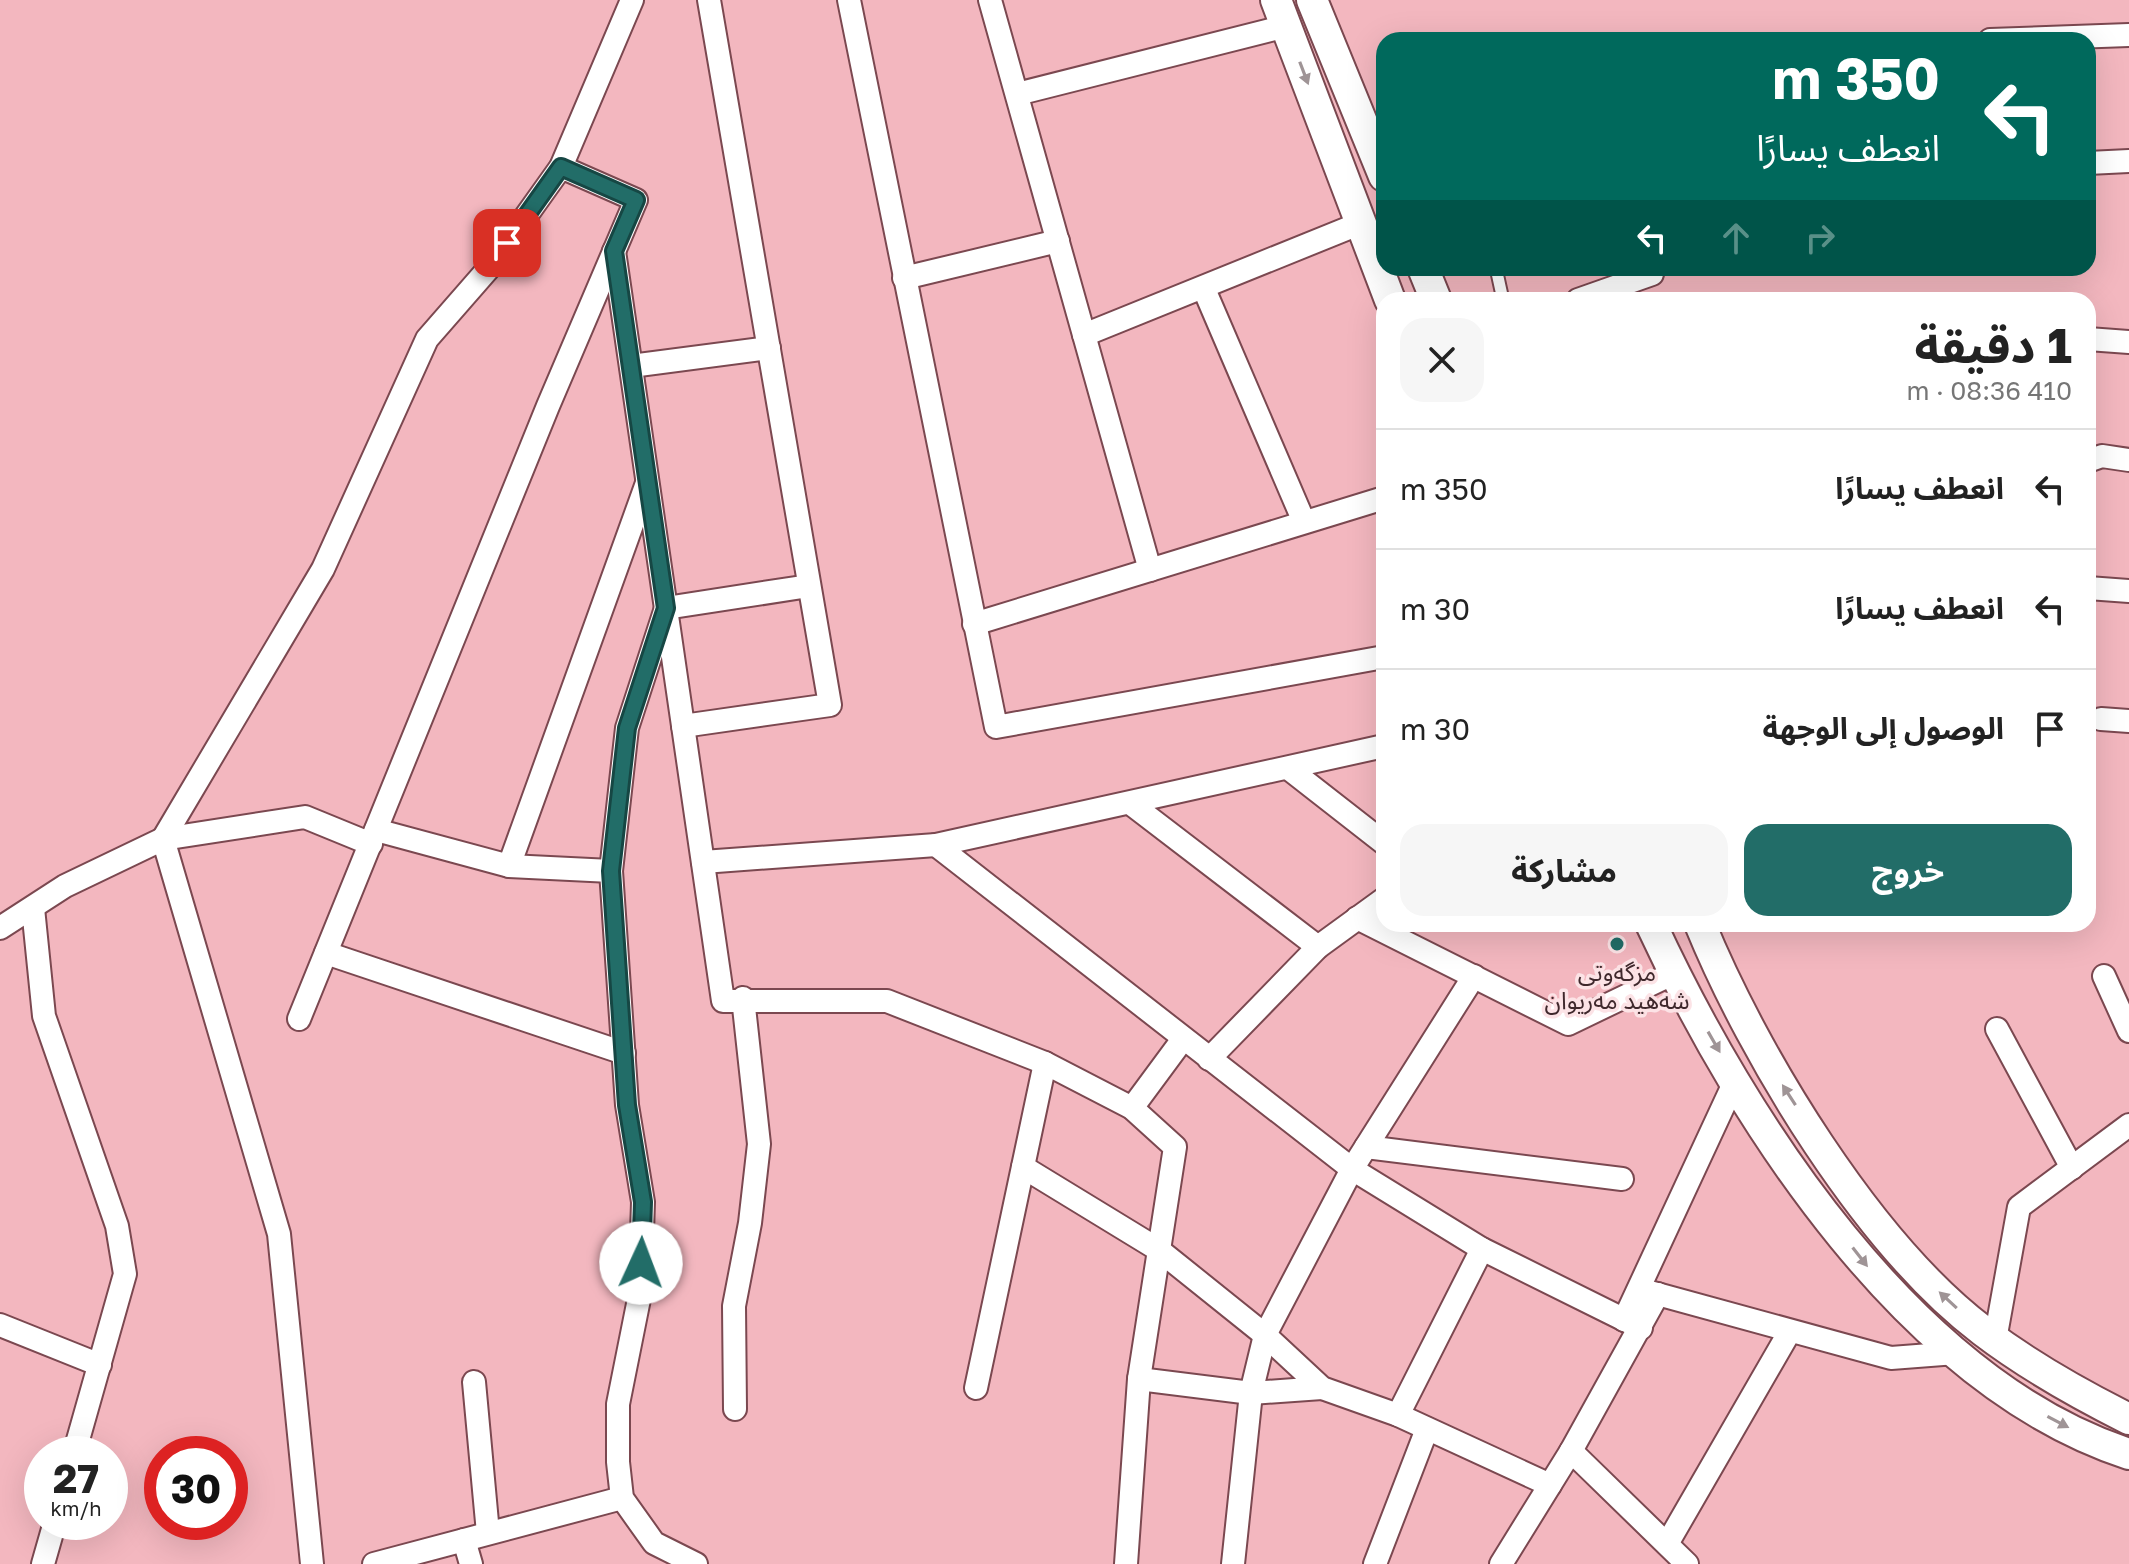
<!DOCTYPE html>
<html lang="ar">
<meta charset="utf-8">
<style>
body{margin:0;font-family:"Golos Text","Noto Sans Arabic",sans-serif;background:#f6f6f6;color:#222;direction:rtl;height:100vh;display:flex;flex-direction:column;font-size:30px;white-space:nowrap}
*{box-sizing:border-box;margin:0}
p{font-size:26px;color:#767676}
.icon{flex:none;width:44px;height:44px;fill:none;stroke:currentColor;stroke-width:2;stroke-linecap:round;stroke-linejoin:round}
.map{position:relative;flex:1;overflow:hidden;direction:ltr}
.sheet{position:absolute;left:1376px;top:292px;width:720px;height:640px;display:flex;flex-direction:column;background:#fff;border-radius:24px;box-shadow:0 8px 32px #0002;direction:rtl}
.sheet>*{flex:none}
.guide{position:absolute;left:1376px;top:32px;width:720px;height:244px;border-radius:24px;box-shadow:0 8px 32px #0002;direction:rtl;background:#00695c;color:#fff;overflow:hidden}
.speed{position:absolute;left:24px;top:1436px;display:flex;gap:16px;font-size:40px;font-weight:700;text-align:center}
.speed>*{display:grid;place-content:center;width:104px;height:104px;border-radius:50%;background:#fff;box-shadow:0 8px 32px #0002;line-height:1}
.speed small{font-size:20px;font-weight:400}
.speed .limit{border:12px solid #d22;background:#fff;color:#111}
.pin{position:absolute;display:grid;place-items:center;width:68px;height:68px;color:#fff;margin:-34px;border-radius:16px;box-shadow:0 4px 12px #0006}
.me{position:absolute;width:88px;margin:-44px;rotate:2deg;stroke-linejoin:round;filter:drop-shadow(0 0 6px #0008)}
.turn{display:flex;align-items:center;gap:28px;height:168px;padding:0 24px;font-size:36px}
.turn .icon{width:104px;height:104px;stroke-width:2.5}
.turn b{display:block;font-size:56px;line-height:68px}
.lanes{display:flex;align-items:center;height:76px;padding:0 24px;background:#0003;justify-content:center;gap:40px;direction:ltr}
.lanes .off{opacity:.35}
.round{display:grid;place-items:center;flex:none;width:84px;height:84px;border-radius:24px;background:#f6f6f6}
.head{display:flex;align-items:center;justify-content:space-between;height:136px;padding:0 24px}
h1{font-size:48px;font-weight:700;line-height:60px}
.cta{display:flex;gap:16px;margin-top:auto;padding:16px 24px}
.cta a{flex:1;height:92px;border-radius:24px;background:#226d68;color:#fff;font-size:32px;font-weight:700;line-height:92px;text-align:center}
.cta a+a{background:#f6f6f6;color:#222}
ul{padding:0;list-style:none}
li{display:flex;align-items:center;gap:24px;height:120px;padding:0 24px;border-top:2px solid #e0e0e0}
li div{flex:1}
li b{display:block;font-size:30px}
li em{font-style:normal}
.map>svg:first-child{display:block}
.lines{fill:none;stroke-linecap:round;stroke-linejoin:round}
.lane-casing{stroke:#7b4850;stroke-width:15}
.street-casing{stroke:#7b4850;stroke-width:26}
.secondary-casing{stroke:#7b4850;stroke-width:34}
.lane{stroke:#fff;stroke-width:11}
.street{stroke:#fff;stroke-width:22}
.secondary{stroke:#fff;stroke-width:30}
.oneway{fill:#9f9496}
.route-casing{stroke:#164744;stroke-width:20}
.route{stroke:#226d68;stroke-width:14}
.poi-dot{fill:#226d68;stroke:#fce3e6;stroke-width:3}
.labels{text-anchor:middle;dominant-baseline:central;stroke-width:7;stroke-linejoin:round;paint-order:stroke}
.poi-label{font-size:24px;fill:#3f282c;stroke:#fce3e6}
</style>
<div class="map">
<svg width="2129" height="1564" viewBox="0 0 2129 1564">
<rect width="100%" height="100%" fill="#f3b7bf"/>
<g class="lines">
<defs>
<polyline id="lane" points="1496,268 1503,300"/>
<g id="street">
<polyline points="849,0 996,727 1384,657"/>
<polyline points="990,0 1150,570"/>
<polyline points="1990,40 2129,35"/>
<polyline points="1017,94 1286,26"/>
<polyline points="2088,163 2129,161"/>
<polyline points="614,251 723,1001 887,1001 1045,1063 1132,1108 1175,1147 1139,1379 1126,1564"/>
<polyline points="904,278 1058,241"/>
<polyline points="1204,289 1304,522"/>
<polyline points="1578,300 1652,274"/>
<polyline points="1084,335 1361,223"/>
<polyline points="2088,339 2129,342"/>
<polyline points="631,366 769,348"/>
<polyline points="2088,461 2102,456 2129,460"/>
<polyline points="2088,588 2129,591"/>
<polyline points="974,624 1384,498"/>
<polyline points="2101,719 2129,721"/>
<polyline points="683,726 830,705 709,0"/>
<polyline points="1288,768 1384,843"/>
<polyline points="1130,803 1318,947"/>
<polyline points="376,830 509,866 611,871"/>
<polyline points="936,845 1352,1169 1482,1249 1641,1328"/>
<polyline points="703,862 936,845 1384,746"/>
<polyline points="509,866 647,483"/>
<polyline points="33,908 44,1016 117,1226 125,1274 74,1454"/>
<polyline points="1357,918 1568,1024 1674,973"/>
<polyline points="0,928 65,886 163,839 305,817 371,844"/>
<polyline points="326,953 624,1053"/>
<polyline points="2104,976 2129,1031"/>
<polyline points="299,1019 548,406 636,200 561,167"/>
<polyline points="1997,1029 2072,1168"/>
<polyline points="1209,1059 1318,947 1384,899"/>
<polyline points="1132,1108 1183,1039"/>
<polyline points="1366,1147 1622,1179"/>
<polyline points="1023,1167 1159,1250 1265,1335 1322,1388 1398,1415 1550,1485"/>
<polyline points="1639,1289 1891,1358 1956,1353"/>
<polyline points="1624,1320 1736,1079"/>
<polyline points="0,1325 100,1365"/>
<polyline points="1995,1340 2019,1207 2129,1125"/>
<polyline points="1139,1379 1251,1393 1322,1388"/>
<polyline points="474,1382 488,1533"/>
<polyline points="976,1388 1045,1063"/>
<polyline points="735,1409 734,1306 750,1223 759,1144 743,998"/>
<polyline points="1398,1415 1482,1249"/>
<polyline points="1571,1451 1687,1564"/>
<polyline points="464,1540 471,1564"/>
<polyline points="1667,1544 1790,1331"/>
<polyline points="43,1564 55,1522"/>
<polyline points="312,1564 279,1234 163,839 323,569 427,339 489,268 561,167 632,0"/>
<polyline points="374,1564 622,1498"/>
<polyline points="696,1564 654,1543 622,1498 618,1462 618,1404 640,1294 643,1202 627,1105 611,871 627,728 666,608 809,586"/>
<polyline points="1233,1564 1251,1393 1265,1335 1352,1169 1474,976"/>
<polyline points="1375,1564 1427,1429"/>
<polyline points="1501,1564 1571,1451 1658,1294"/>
</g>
<g id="secondary">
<polyline points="1276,0 1390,300"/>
<polyline points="1312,0 1384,176"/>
<polyline points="1423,268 1436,300"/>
<path d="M1651,924c92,199 260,459 478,530"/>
<path d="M1700,924c54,132 168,320 283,407 46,35 94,62 146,88"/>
</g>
</defs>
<!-- lane casing -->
<use href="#lane" class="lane-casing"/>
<!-- street casing -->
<use href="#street" class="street-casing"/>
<!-- secondary casing -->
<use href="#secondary" class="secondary-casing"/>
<!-- lane -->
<use href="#lane" class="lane"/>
<!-- street -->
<use href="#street" class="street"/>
<!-- secondary -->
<use href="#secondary" class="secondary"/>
</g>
<!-- one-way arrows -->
<defs><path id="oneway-solid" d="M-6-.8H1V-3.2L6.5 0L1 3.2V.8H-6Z" transform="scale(2)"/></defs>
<g class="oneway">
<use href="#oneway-solid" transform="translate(1304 73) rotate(69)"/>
<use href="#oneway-solid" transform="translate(1714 1042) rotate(60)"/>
<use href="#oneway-solid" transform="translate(1789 1095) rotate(-123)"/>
<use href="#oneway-solid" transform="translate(1860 1257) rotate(52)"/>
<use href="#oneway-solid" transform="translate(1948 1300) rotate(-137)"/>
<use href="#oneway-solid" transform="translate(2058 1422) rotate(28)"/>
</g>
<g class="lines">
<defs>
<polyline id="route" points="507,243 561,167 636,200 614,251 666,608 627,728 611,871 627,1105 643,1202 641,1263"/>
</defs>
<!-- route casing -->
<use href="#route" class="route-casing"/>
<!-- route -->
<use href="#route" class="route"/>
</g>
<!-- markers -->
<circle class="poi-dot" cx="1617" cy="944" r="8"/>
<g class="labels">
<!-- poi labels -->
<g class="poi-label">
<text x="1617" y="971">مزگەوتی<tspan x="1617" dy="28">شەھید مەریوان</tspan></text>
</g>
</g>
</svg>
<div class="speed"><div>27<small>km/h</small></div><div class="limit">30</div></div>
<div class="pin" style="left:507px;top:243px;background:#d93025"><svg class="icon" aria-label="arrive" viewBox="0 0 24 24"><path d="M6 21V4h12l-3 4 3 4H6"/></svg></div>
<svg class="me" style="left:641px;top:1263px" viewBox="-20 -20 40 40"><circle r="19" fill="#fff"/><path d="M0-13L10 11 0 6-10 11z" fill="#226d68"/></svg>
<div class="guide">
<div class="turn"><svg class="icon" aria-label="left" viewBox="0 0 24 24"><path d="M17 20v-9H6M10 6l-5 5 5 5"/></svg><div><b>350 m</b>انعطف يسارًا</div></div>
<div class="lanes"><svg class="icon" aria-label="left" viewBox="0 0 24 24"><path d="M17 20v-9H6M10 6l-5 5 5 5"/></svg><svg class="icon off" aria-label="ahead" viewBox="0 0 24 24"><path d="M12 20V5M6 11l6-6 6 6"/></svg><svg class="icon off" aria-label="right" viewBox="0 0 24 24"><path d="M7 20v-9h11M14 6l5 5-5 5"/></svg></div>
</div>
<section class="sheet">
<div class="head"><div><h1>1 دقيقة</h1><p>410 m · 08:36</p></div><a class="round"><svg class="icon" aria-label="close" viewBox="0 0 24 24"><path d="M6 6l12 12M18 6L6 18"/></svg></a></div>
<ul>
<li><svg class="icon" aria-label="left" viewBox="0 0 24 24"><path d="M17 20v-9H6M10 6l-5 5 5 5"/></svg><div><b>انعطف يسارًا</b></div><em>350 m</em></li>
<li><svg class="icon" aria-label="left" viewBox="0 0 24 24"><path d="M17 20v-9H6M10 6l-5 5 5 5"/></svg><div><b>انعطف يسارًا</b></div><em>30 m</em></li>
<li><svg class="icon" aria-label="arrive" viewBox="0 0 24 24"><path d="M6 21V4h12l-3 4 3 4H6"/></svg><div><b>الوصول إلى الوجهة</b></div><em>30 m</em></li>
</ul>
<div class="cta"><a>خروج</a><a>مشاركة</a></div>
</section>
</div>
